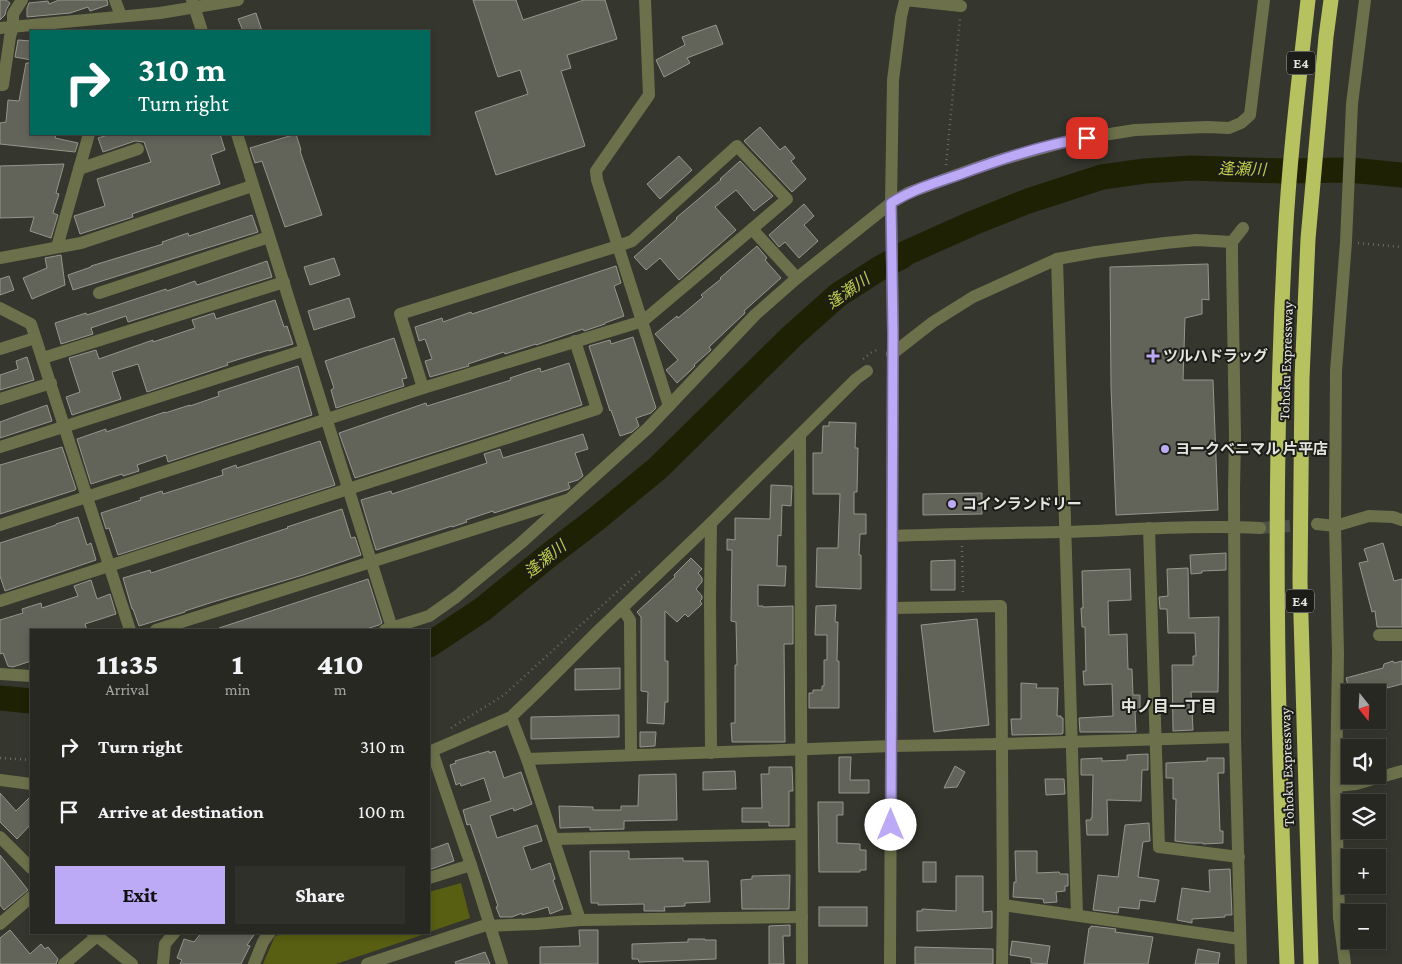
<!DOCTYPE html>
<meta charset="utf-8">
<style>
body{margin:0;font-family:"Crimson Pro","Noto Sans JP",serif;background:#30302a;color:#f1f3f6;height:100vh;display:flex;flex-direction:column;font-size:19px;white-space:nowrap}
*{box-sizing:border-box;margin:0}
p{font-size:16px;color:#a5a6a5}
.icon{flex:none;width:28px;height:28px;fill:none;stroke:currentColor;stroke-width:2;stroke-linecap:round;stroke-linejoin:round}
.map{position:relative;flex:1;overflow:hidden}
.details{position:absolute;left:30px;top:629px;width:400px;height:305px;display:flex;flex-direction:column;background:#282822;border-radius:0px;box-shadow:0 2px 8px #0003,0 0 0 1px #444440}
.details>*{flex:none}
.hud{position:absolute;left:30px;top:30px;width:400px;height:105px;border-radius:0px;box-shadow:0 2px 8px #0003,0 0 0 1px #444440;background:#00695c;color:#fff;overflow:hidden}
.needle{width:32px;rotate:162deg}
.controls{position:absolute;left:1341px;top:684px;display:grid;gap:10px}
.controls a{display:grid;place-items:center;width:45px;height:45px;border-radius:0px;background:#282822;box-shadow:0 2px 8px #0003,0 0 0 1px #444440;font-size:25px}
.pin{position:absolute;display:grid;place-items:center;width:42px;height:42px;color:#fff;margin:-21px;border-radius:10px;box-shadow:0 2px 8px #0006}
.me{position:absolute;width:55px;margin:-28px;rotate:0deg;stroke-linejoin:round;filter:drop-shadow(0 0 4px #0008)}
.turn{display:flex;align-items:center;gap:18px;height:105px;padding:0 25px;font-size:22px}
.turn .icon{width:65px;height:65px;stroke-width:2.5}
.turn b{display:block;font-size:35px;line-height:42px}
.eta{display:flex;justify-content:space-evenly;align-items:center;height:85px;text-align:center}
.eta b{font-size:30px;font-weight:800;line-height:35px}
.primary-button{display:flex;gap:10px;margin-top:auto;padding:10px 25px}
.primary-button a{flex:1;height:58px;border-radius:0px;background:#bcaaf6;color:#111;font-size:20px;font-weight:800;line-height:58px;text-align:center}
.primary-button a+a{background:#30302a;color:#f1f3f6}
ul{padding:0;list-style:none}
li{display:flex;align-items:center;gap:15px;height:65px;padding:0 25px}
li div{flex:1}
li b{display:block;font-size:19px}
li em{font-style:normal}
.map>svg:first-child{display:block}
.green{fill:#585f12}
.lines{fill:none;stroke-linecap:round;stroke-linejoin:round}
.river{stroke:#1e2103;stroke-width:25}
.building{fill:#626359;stroke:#95968c}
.minor-tunnel{stroke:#4f5048;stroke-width:12;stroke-dasharray:12 6;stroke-linecap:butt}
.path{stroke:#6b6c64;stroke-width:2.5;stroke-dasharray:1 4;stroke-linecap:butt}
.minor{stroke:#6c714b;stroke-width:12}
.highway{stroke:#b6c15f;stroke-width:15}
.route-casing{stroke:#7a6ea0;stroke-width:12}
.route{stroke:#bcaaf6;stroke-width:9}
.poi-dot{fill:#bcaaf6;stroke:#1c1d19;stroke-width:2}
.labels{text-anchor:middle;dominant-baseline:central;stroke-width:4;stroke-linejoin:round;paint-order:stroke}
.shield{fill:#1c1d19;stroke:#a8a9a4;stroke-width:1}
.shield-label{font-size:14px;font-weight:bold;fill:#e4e5df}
.poi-label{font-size:15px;font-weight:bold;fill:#e4e5df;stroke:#1c1d19;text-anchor:start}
.street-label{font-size:15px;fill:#e4e5df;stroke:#1c1d19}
.water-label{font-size:16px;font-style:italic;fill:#bfcc48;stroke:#1c1d19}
.neighbourhood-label{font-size:16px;font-weight:bold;fill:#e4e5df;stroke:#1c1d19}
</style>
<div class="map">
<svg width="1402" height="964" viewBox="0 0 1402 964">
<rect width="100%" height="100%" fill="#35362d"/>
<!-- green -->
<g class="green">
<polygon points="461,883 470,918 429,932 429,892"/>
<polygon points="287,933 287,932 428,933 336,964 263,964 275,936"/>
</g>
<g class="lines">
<!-- river -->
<g class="river">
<polyline points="429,645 483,609 548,556 595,520 658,468 792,336 838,295 880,268 901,257 906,253 973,223 1028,201 1102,177 1145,171 1191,168 1283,171 1350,170 1402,175"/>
<polyline points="0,698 31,701"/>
</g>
</g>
<!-- building -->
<g class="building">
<polygon points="0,0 6,0 10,3 6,10 5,15 0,20"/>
<polygon points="59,0 107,0 108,5 90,11 88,7 70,13 27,17 27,8 29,3 48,1 49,4"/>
<polygon points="473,0 516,0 523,20 584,0 605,0 617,39 567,55 571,68 561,71 585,146 496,175 475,112 528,94 520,70 498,77"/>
<polygon points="256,13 262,31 243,31 238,19"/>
<polygon points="716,25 723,44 687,58 690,63 664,77 656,60 685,45 682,37"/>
<polygon points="18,40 31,41 31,60 15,57"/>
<polygon points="26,63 31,63 31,134 56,134 55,138 78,143 75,152 0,144 0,123 6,122 8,100 19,101"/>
<polygon points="760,127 780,150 785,146 795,158 791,161 806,179 792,192 744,141"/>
<polygon points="111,134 220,134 225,150 211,155 220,184 132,214 133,217 80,234 74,216 105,206 97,179 151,162 144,142 135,141 103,152 98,138"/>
<polygon points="296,134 301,150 300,151 322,215 285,227 262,161 255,163 250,148"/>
<polygon points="679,156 692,170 660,199 647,184"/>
<polygon points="740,161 773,196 754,211 736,190 715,207 736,230 679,280 660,258 646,270 634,257 677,219 676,218 721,180 720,179"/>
<polygon points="64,164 56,193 59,194 53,213 58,215 51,238 30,231 34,217 0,218 0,166"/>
<polygon points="804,204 814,216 804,225 818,241 799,258 785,242 779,247 769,235"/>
<polygon points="252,215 258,232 73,290 68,275 91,267 91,266 163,244 162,242 188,233 189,236"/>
<polygon points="757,246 767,258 765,260 781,278 744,311 745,313 709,347 711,350 694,365 695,366 689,372 677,383 666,370 678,360 655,334 677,316 678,318 703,297 701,295 721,279 720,278"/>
<polygon points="61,255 65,285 32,299 23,278 47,268 45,258"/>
<polygon points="334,258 340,275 310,285 304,267"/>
<polygon points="267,261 272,277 128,322 126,316 91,328 93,334 61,344 55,323 86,313 87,315 166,289 167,291 195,281 197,285"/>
<polygon points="1208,264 1209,300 1202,299 1202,314 1185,318 1183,380 1213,380 1218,510 1116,515 1111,387 1110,267"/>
<polygon points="616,266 621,283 614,286 624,316 605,323 605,324 584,331 583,329 536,345 536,344 505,354 504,352 468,364 469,366 430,377 425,361 432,359 425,339 419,341 415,327 442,318 443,322 471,312 472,314"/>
<polygon points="9,276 14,290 0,295 0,279"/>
<polygon points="349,298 355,317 314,330 308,311"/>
<polygon points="275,300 284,327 287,326 293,344 269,351 269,350 227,363 228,365 147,392 138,364 112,372 121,399 72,415 66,397 80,392 69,358 96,350 99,359 153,340 153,342 195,328 192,320 214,313 216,319"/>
<polygon points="633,337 656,408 651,413 636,418 639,426 632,432 620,436 611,410 610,411 589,346 610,340 611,344"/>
<polygon points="394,338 407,378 402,379 404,386 336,408 331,390 334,388 325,361"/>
<polygon points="27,357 34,380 0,390 0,375 18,369 16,361"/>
<polygon points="569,363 582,405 355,478 339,433 426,403 427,406 511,380 510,378 540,368 541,372"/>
<polygon points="298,366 312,415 168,462 166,455 137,465 139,471 123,476 122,474 91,484 77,439 106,429 106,432 165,412 165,413 190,405 190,406 219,396 218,392"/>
<polygon points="47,405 52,421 0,438 0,422"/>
<polygon points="829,422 856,423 855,448 858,448 857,492 854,492 854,514 866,514 866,534 860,534 859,555 861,555 861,589 816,587 817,548 838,548 840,494 813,494 813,453 822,453 823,426 829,426"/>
<polygon points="583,434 588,449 575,453 583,476 578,480 568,483 570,488 569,489 494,513 493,511 466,520 467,522 452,527 452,526 376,550 361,500 391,491 392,494 487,463 484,454 500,449 503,458"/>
<polygon points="320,441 335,485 118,555 109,528 106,529 101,513 141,500 140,498 162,491 163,494 223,475 222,470 236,465 237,468"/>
<polygon points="62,447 76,489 75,490 0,514 0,465"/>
<polygon points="771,485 792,486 791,506 782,505 781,536 778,535 777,566 786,566 785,586 758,585 758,606 763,606 763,607 793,606 793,644 784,644 785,742 732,742 731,723 735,723 735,665 737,665 736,622 731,621 732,550 727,550 727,539 735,540 735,518 770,519"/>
<polygon points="982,493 982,514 923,515 923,494"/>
<polygon points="342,509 351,538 355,537 361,555 303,575 213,602 185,611 185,612 139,626 133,609 132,609 123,578 150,570 151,573 288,528 287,527"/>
<polygon points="78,517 87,545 91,543 96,560 5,591 0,576 0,543 56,525 56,524"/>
<polygon points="1383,543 1394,581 1402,579 1402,627 1377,627 1375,611 1372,612 1359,563 1368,561 1364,549"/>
<polygon points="1226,553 1226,570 1202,571 1202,573 1191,574 1190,555"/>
<polygon points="691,558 702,569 698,573 702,578 702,582 696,589 702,596 702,599 700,601 702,604 688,617 685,614 677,622 665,611 665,661 668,661 668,702 665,702 664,724 647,723 648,692 641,691 641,617 637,612 675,577 674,575"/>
<polygon points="955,560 955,590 931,590 931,561"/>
<polygon points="1188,568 1189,618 1219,617 1218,692 1191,692 1193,730 1173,731 1172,665 1193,665 1193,656 1196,656 1195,633 1168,633 1167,609 1160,609 1159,597 1168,596 1167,569"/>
<polygon points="1130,569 1131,600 1108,601 1109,635 1127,634 1128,669 1132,669 1133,695 1140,695 1140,711 1135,711 1136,732 1080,732 1079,718 1113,716 1112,684 1084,685 1083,671 1086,671 1085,627 1082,627 1081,608 1083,608 1082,571"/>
<polygon points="368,579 382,623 379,625 363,630 219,630 219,628"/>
<polygon points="91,580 97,599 110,594 116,614 85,624 87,630 31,630 31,661 13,667 8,666 3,653 0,654 0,620 23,613 22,609 41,603 42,608 78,596 74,586"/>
<polygon points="836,605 835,622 838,622 837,661 839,661 839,708 809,708 809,693 813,693 813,690 822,690 822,686 824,686 824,660 827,660 827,635 815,635 816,606"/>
<polygon points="977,619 989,725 934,732 921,625"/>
<polygon points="1393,661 1394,663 1402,661 1402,684 1387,688 1387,686 1362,692 1350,692 1346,678 1383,668 1384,664"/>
<polygon points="620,668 620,689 575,690 575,669"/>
<polygon points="1021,683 1037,684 1036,688 1058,688 1057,716 1061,716 1061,718 1063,718 1063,733 1062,734 1012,735 1011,719 1021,719"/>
<polygon points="619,715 619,737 531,739 531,717"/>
<polygon points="640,732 656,732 655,746 640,747"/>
<polygon points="489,751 489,753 495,751 504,778 521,772 532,804 514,811 513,808 490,816 497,838 537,825 542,841 523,847 531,870 550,863 555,879 553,880 563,909 550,914 548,907 522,915 522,913 512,917 500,917 496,907 498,906 470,824 467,825 463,810 491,801 484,778 461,786 460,783 456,785 450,765 456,763 455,761"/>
<polygon points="1148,754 1148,770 1142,770 1141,801 1107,800 1108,835 1087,835 1086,820 1091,820 1091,818 1092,818 1093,775 1081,775 1081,759 1102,758 1102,761 1127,760 1127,755"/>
<polygon points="839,757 851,757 850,780 869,780 869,793 839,793"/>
<polygon points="1207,758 1224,758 1224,773 1218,773 1220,831 1223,831 1223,843 1203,844 1203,843 1191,843 1175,841 1176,799 1173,799 1173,778 1166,778 1166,763 1207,761"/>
<polygon points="955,766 965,772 957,787 944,788"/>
<polygon points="769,767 792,767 793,791 789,791 789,826 769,826 769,822 742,822 742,808 762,808 761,774 769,774"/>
<polygon points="735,771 736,789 703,790 703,772"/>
<polygon points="676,774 677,820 624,821 624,829 590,830 590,827 560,828 559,806 593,807 593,810 621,810 621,806 638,806 639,775"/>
<polygon points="1045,779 1064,779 1065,794 1046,795"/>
<polygon points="0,793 16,811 31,796 31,824 17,839 0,822"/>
<polygon points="818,802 843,802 843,815 837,815 837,843 860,844 860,850 866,850 866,870 860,870 860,872 819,872"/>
<polygon points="1149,823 1150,841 1143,842 1138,877 1159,880 1155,902 1140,900 1139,909 1119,907 1118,913 1093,910 1098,875 1118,877 1125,825"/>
<polygon points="448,843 454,861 429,870 429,850"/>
<polygon points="590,851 629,851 629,859 683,858 683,861 708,861 710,902 685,903 685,906 664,907 665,911 644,911 644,904 598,905 598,903 591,903"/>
<polygon points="1015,851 1037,851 1037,873 1059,872 1060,874 1068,874 1068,886 1065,886 1065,891 1056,892 1057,902 1044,903 1043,899 1013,897 1014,882 1016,882"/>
<polygon points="0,855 28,890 4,910 0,905"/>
<rect x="923" y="862" width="13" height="20"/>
<polygon points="1230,869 1232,915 1225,915 1225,917 1192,919 1192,923 1177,920 1182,888 1210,892 1209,870"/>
<polygon points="790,875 789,909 742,909 741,880 752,879 752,876"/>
<polygon points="956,876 983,876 983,912 992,911 992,928 917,931 917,911 922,911 922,909 956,911"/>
<rect x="819" y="907" width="48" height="19"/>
<polygon points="790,925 790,936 783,936 784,964 769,964 769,926"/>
<polygon points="1091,926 1116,929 1115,932 1153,937 1148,964 1084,964 1089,928 1091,928"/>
<polygon points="10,930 30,954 41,944 45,949 48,947 58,959 56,964 0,964 0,938"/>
<polygon points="579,930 598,930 598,964 540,964 540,947 580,946"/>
<polygon points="202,932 256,932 247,945 250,946 241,964 180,964 182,960 177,958 184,939 194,942"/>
<polygon points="688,939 705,939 705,940 716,940 716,959 639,962 638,959 632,959 632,944 688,942"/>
<polygon points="1012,941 1050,946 1047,964 1031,963 1031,958 1010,955"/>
<polygon points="915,947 993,949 993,964 915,964"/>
<polygon points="1198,949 1220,953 1218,964 1195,964"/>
<polygon points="485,952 490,964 456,964 455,962"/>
</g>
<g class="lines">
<!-- minor-tunnel -->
<polyline class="minor-tunnel" points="1260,528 1317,524"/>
<!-- path -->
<g class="path">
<polyline points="946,165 960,19"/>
<polyline points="1358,243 1402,247"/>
<polyline points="863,359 872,352 877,350"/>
<polyline points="962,546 963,595"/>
<polyline points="451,728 504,695 640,571"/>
<polyline points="0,758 31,760"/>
</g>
<!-- minor -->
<g class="minor">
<polyline points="115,0 121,16"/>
<polyline points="192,0 202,31"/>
<polyline points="645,0 649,95 596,171 597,180 669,406"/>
<polyline points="905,0 961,6"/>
<polyline points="0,28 160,13 238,0"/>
<polyline points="0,85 3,85 10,37 13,26 13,14 22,0"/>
<polyline points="237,134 392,628"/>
<polyline points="79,169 138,149"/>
<polyline points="57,247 89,134"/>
<polyline points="0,258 81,243 252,186"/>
<polyline points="1057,259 1077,915"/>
<polyline points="99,293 269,237"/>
<polyline points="0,308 31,324 130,630"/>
<polyline points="0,349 35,338"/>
<polyline points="892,354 933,322 973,297 1057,259 1096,252 1165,243 1196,240 1232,242"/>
<polyline points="43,358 284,282"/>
<polyline points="423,388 400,314 618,246 632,241 737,146 787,199 752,229 797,278"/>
<polyline points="0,399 51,383"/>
<polyline points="800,435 802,964"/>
<polyline points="0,447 305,350"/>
<polyline points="1317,524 1335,526 1369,516 1393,517 1402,520"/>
<polyline points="0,525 423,388 643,321 752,229"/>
<polyline points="1149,528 1159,847 1239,857"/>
<path d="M892,536c57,-2 114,-3 171,-4 66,-2 132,-7 197,-4"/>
<polyline points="0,601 597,409 575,341"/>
<polyline points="622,608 630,620 631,754"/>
<polyline points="893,608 1001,606 1003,905 1002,964"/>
<polyline points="156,630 567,500"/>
<polyline points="385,630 429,616 456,597 521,543 648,428 755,315 797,278 891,203 908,193 965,172 1000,160 1072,140 1135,130 1207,127 1229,128 1241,123 1250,115 1264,0"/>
<polyline points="1379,635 1402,635"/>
<polyline points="0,674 31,676"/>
<polyline points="511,717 527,759 580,920"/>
<polyline points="432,751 471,865 502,964"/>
<polyline points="429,752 511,717 534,695 599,630 711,523 856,379 867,371"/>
<polyline points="711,753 710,598 711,523"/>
<polyline points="527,759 892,746 1001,744 1235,737"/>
<polyline points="0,780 31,784"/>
<polyline points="1336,786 1356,784 1402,771"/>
<polyline points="0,837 31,868"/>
<polyline points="554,839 800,834"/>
<polyline points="429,878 471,865"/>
<polyline points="1003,905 1240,939"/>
<polyline points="0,924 31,897"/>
<polyline points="92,932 132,964"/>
<polyline points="64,964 96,937"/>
<polyline points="163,964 165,944 175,932"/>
<polyline points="254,964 263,942 270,932"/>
<polyline points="367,964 483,926 537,924 580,920 802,917"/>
<polyline points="890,964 893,333 891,203 893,80 901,17 905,0"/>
<polyline points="1241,964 1235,737 1234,490 1235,437 1232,259 1232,242 1243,228"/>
<polyline points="1345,964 1339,918 1336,786 1338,654 1335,526 1336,371 1346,242 1352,104 1365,0"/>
</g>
<!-- highway -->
<g class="highway">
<path d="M1287,964c-10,-241 -15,-482 -2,-723 4,-80 14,-161 23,-241"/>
<polyline points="1311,964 1300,582 1302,378 1308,239 1326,37 1331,0"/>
</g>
</g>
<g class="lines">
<defs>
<path id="route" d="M891,825l2,-492 -2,-130c21,-13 43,-20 67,-28 40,-15 87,-31 129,-37"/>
</defs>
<!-- route casing -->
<use href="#route" class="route-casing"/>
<!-- route -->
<use href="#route" class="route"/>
</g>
<!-- markers -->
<g class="poi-dot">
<path d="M1150.5 348.5h5v5h5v5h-5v5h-5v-5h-5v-5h5z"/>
<circle cx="1165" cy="449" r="5"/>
<circle cx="952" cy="504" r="5"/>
</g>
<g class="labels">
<!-- shield labels -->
<g class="shield">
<rect x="1287" y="51.5" width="28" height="23" rx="4"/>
<rect x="1286" y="589.5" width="28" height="23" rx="4"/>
</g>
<g class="shield-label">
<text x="1301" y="63">E4</text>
<text x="1300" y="601">E4</text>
</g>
<!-- poi labels -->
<g class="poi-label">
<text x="1163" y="356">ツルハドラッグ</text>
<text x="1175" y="449">ヨークベニマル 片平店</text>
<text x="962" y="504">コインランドリー</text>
</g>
<!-- street labels -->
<g class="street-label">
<text transform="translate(1286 361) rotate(-88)">Tohoku Expressway</text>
<text transform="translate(1287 767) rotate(-92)">Tohoku Expressway</text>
</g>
<!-- water labels -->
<g class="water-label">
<text transform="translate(1242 169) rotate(1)">逢瀬川</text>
<text transform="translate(848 291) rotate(-35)">逢瀬川</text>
<text transform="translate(545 559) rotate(-39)">逢瀬川</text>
</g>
<!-- neighbourhood labels -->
<g class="neighbourhood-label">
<text x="1169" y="706">中ノ目一丁目</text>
</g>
</g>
</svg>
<div class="controls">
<a><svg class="needle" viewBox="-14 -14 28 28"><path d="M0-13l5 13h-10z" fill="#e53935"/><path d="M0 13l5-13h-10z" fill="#a5a6a5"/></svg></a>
<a><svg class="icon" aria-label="sound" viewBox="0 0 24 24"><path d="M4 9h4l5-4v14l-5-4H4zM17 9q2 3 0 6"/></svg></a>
<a><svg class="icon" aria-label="layers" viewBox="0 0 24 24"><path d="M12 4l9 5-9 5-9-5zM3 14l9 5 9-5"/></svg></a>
<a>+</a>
<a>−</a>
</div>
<div class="pin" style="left:1087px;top:138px;background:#d93025"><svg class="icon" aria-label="arrive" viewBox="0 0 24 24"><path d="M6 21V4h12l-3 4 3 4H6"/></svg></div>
<svg class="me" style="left:891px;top:825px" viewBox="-20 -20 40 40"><circle r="19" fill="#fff"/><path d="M0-13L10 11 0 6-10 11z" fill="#bcaaf6"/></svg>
<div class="hud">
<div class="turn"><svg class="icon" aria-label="right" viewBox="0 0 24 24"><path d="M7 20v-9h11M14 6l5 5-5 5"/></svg><div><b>310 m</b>Turn right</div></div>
</div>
<section class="details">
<div class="eta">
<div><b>11:35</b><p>Arrival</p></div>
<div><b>1</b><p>min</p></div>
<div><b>410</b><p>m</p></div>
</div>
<ul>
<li><svg class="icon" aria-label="right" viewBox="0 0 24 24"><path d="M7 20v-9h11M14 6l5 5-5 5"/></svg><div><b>Turn right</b></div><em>310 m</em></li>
<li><svg class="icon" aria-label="arrive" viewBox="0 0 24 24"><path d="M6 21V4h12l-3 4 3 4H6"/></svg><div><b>Arrive at destination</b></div><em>100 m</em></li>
</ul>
<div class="primary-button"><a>Exit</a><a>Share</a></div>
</section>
</div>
